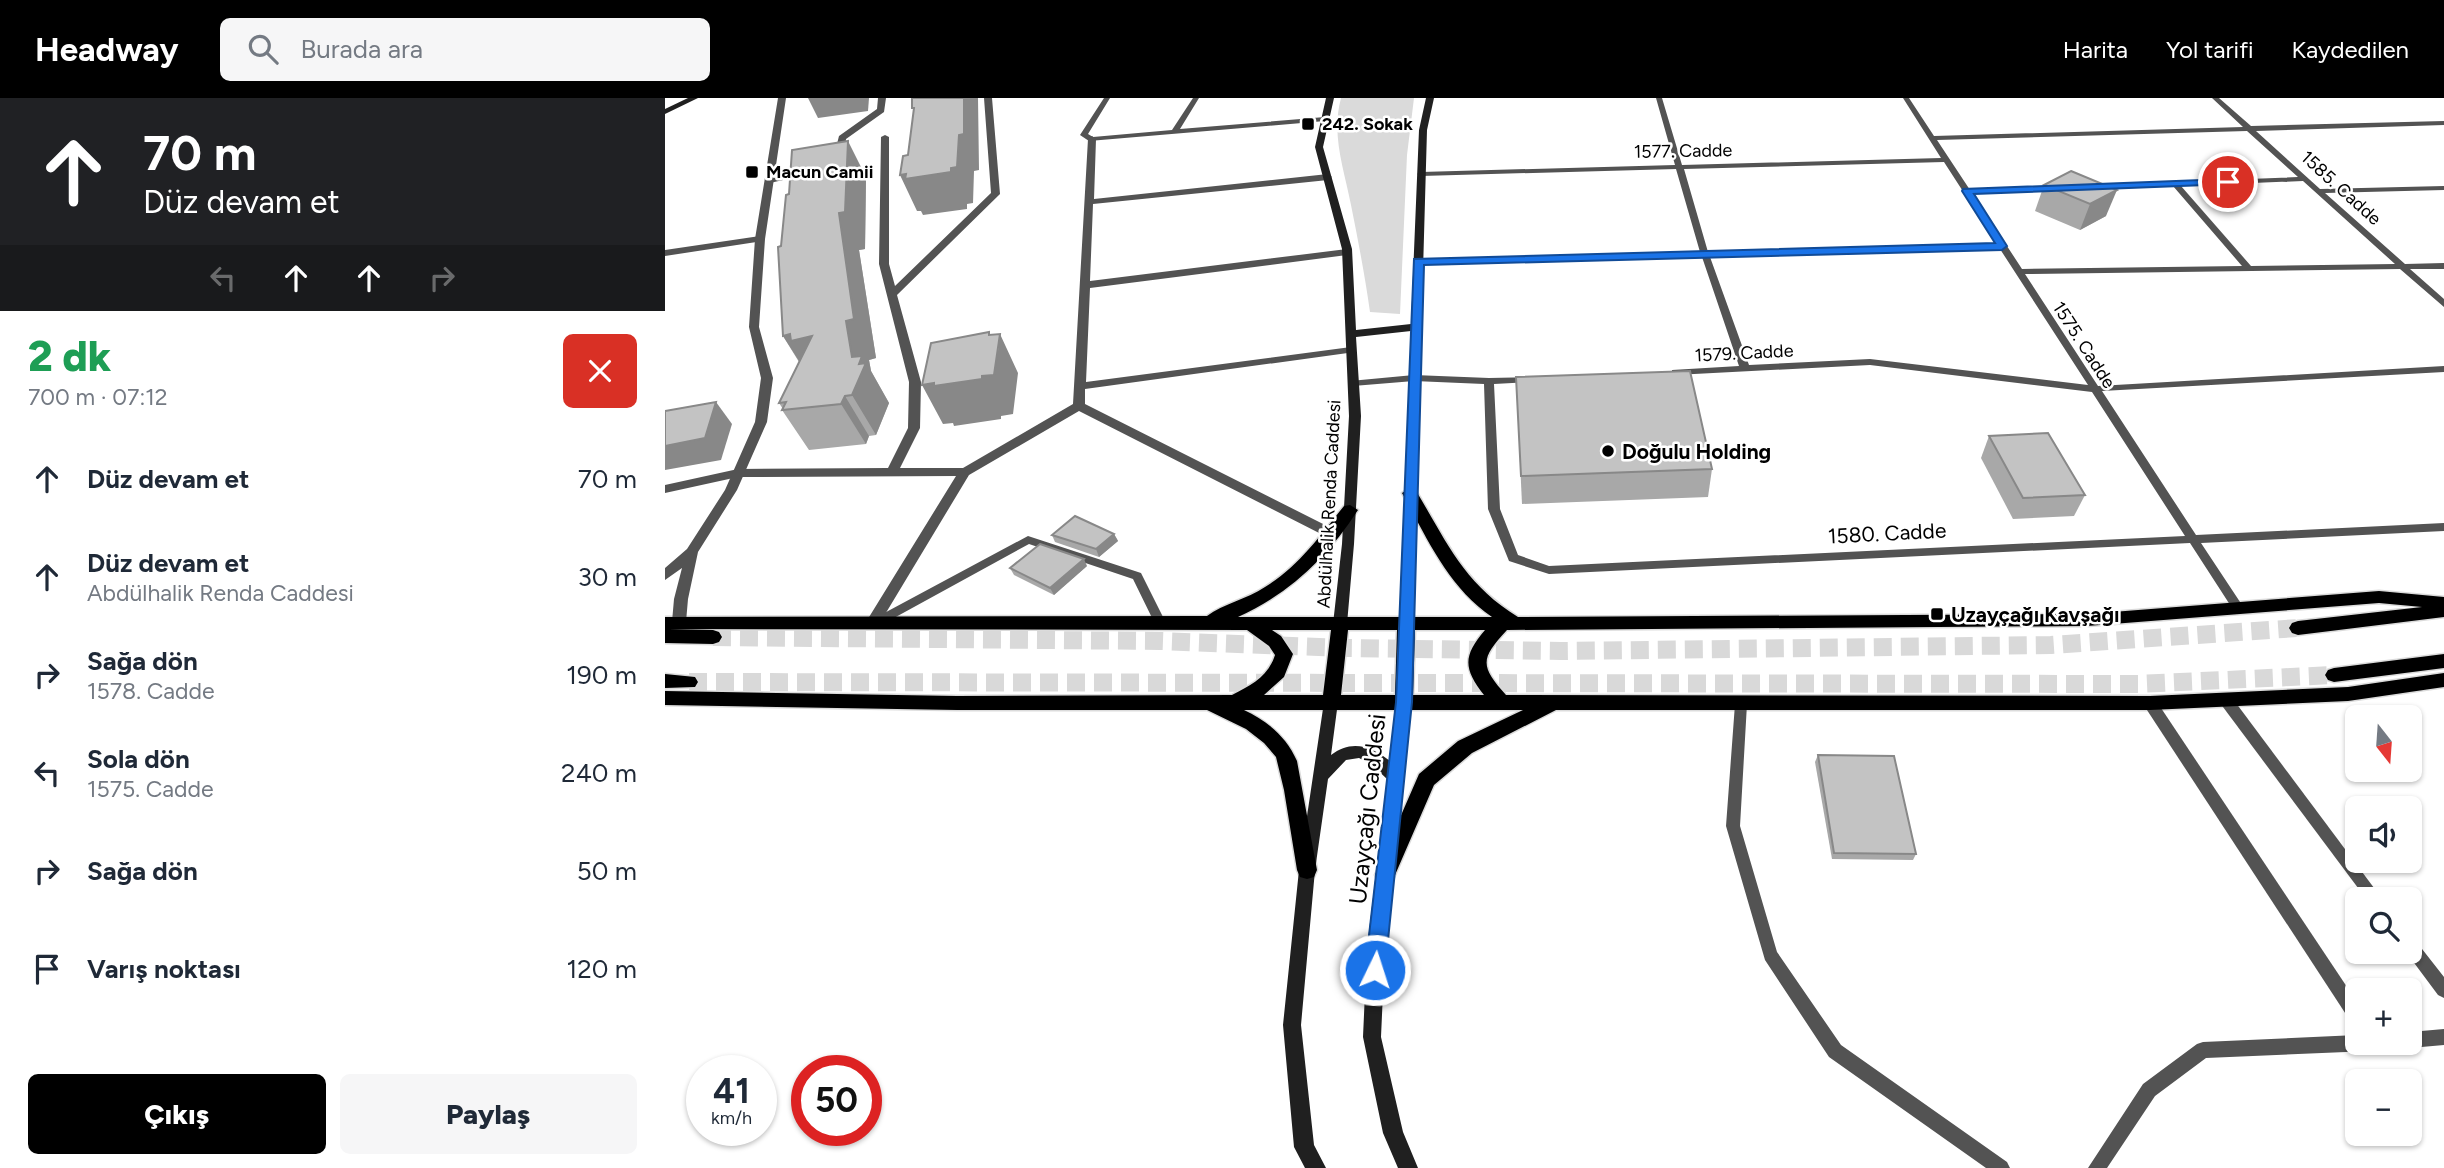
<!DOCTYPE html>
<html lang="tr">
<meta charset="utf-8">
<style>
body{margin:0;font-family:Figtree,sans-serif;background:#f6f6f7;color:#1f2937;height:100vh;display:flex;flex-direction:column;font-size:26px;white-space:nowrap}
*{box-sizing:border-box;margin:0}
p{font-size:23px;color:#747a83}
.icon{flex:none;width:38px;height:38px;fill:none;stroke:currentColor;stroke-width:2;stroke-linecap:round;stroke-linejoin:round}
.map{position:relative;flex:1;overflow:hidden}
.side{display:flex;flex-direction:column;background:#fff;width:665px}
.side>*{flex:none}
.hud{background:#202124;color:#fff;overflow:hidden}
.needle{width:46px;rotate:163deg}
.tools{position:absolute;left:1680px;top:607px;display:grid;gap:14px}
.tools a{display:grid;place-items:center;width:77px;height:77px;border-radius:10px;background:#fff;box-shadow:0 2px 5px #0004;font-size:35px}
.speed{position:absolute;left:21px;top:957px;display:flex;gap:14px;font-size:35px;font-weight:700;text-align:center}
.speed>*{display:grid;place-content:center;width:91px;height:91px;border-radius:50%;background:#fff;box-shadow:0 2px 5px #0004;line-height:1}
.speed small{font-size:18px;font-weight:400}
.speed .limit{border:10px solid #d22;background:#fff;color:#111}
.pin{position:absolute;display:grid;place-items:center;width:60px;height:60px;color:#fff;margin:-30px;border:4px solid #fff;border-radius:50%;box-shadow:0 2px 7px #0007}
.me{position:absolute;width:77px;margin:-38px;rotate:4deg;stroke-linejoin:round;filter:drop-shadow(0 0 5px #0008)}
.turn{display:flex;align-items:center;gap:24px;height:147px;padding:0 28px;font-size:32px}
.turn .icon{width:91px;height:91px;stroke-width:2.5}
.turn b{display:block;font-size:49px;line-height:60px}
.lanes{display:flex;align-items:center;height:66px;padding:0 28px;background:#0003;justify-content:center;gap:35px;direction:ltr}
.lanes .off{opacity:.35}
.round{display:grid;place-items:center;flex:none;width:74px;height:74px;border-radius:10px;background:#f6f6f7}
.head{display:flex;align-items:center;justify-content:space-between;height:119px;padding:0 28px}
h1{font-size:42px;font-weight:800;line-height:52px;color:#1e9e55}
.primary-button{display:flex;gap:14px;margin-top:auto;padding:14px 28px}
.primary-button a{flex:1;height:80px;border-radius:10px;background:#000;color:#fff;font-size:28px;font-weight:800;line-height:80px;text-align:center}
.primary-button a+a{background:#f6f6f7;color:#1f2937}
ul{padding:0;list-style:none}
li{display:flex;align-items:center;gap:21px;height:98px;padding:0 28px}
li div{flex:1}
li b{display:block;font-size:26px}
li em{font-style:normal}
header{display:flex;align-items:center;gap:42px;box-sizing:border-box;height:98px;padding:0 35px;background:#000;color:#fff}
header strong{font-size:33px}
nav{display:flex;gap:38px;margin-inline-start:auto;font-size:24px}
.search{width:490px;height:63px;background:#f6f6f7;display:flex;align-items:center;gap:18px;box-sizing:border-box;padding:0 24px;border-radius:10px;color:#747a83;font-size:26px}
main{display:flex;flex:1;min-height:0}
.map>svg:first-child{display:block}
.green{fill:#dadada}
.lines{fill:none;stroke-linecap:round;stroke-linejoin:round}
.primary-tunnel{stroke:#d9d9d9;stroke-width:18;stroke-dasharray:18 9;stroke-linecap:butt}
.primary-casing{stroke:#dbdbdb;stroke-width:3}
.service{fill:#535353;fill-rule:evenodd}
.minor{fill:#535353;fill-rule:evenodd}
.tertiary{fill:#535353;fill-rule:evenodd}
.secondary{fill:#202020;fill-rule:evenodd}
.primary{fill:#000;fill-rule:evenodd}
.wall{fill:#a8a8a8}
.shaded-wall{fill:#888}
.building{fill:#c3c3c3;stroke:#888;stroke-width:2}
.route{fill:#1a73e8;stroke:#114b97;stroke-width:2}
.poi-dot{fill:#000;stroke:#fff;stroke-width:2.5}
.labels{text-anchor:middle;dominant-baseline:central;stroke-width:5;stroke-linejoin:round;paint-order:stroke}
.far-poi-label{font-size:18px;font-weight:bold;fill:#000;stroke:#fff;text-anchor:start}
.far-street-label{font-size:18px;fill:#000;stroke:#fff}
.poi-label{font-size:21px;font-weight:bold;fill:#000;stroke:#fff;text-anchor:start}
.street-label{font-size:21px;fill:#000;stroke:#fff}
.near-street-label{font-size:24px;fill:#000;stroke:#fff}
</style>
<header>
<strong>Headway</strong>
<div class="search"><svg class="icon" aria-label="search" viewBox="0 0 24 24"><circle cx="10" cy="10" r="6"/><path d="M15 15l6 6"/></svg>Burada ara</div>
<nav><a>Harita</a><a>Yol tarifi</a><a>Kaydedilen</a></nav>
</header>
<main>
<section class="side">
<div class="hud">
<div class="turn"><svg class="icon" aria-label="ahead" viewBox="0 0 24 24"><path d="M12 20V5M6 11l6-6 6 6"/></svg><div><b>70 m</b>Düz devam et</div></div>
<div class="lanes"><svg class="icon off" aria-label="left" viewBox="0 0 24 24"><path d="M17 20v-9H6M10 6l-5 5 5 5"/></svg><svg class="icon" aria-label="ahead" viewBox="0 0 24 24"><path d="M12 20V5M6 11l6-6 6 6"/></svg><svg class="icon" aria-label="ahead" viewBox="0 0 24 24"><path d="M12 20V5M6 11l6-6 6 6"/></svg><svg class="icon off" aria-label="right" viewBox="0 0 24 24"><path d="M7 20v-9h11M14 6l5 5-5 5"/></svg></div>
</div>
<div class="head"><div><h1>2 dk</h1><p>700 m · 07:12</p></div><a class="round" style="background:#d93025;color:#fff"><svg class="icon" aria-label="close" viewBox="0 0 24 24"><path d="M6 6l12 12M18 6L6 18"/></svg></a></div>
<ul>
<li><svg class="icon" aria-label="ahead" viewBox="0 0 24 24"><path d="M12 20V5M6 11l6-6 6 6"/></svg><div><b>Düz devam et</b></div><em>70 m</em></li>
<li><svg class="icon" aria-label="ahead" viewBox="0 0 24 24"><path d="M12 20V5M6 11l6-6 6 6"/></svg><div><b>Düz devam et</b><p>Abdülhalik Renda Caddesi</p></div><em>30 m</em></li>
<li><svg class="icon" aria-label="right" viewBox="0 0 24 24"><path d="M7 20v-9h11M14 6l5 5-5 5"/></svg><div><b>Sağa dön</b><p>1578. Cadde</p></div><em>190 m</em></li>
<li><svg class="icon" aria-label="left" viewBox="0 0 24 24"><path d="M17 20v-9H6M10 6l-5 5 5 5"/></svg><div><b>Sola dön</b><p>1575. Cadde</p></div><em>240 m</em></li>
<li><svg class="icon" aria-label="right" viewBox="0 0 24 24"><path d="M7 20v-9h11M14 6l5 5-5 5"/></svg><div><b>Sağa dön</b></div><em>50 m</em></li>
<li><svg class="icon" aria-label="arrive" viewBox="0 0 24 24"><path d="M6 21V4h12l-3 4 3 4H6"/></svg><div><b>Varış noktası</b></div><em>120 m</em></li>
</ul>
<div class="primary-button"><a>Çıkış</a><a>Paylaş</a></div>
</section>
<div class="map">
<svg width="1779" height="1070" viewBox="0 0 1779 1070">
<rect width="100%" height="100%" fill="#fff"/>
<!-- green -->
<path class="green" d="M676,0h73l-7,57 -7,159 -30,-2c-5,-36 -12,-72 -19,-107 -7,-36 -20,-70 -10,-107z"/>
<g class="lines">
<!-- primary-tunnel -->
<g class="primary-tunnel">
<polyline points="48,539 495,543 678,550 896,553 1386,547 1633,530"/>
<polyline points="24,584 1473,586 1669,577"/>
</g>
<defs>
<g id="primary">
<path d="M745,390l5,1c32,53 48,94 103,128l569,-3 292,-23 65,6v20l-146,18 -6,-2 -3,-5 3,-5 6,-2 124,-14 -43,-4 -292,23 -580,4c-27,29 -27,36 -1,65l644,1 198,-9 96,-14v14l-96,14 -198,9h-594l-84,43 -38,32 -42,97 -7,2 -7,-2 -3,-7 44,-101 39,-33 65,-31h-279c23,11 42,26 53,51l20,109 -3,7 -7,2 -7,-2 -3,-7 -13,-80 -8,-33 -12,-14 -18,-14 -39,-19h-250l-292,-5v-14l292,5 275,-1c19,-10 36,-18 43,-40l-6,-9 -22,-16 -578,-1 44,1 6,2 3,5 -3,5 -6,2 -48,-1v-26l542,-1c16,-12 40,-17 58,-29 34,-21 54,-50 79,-81l6,-1 8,5c-31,48 -68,83 -120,107h254c-44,-30 -65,-79 -90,-124zM607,532h59l-8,65h-59l20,-18 9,-23 -12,-18zM683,532h49l-2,65h-54zM750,532h70c-22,26 -22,38 -1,65h-71z"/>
<polygon points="1779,556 1779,570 1669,584 1663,582 1660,577 1663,572 1669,570"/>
<polygon points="0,576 30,579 33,584 30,589 0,590"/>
</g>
</defs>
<!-- primary casing -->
<use href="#primary" class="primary-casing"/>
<!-- service -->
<g class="service">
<polygon points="439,0 445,0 423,36 428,39 507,32 528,0 534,0 515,31 660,19 664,21 660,23 424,43 415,37"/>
<path d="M991,0h6l20,67 259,-7 -38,-60h6l25,38 309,-9 -31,-29h7l32,28 193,-5v4l-188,6 64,58 124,-3v4l-119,3 80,71 39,-1v6h-34l34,30v8l-44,-38 -375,5 73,112 346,-20v6l-342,19 94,144 248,-12v8l-243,12 43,65 -6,4 -4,-1 -44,-68 -641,31 -40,-13 -21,-52 -4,-125 -70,-3 -61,5 -5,-3 2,-2 64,-6 75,3 45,-1v4l-3,1 -37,2 6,125 18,46 31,11 636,-30 -93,-144 -222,-27 -195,10 -3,-1v-4l67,-4 -37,-109 -284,8 -4,-3 4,-3 282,-7 -24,-83 -255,7 -4,-2 4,-2 254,-7zM1582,33l51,46 -205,8 -4,2 4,2 80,-3 69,80 -220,3 -49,-75 84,-4 4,-2 -4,-2 -87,4 -33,-50zM1279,64l53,82 -289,8 -24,-83zM1638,83l92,83 -144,2 -70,-80zM1335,151l88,136 -218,-26 -121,6 -39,-108z"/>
<polygon points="363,438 476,475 501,525 499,528 491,528 468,481 364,446 218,526 210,526 208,523 210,520"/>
<polygon points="1560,596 1565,597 1718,802 1702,802 1555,605 1554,601 1555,597"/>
<polygon points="1485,600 1490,601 1692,904 1692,926 1686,924 1480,609 1479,605 1480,601"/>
<polygon points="1076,601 1081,602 1082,606 1075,728 1112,854 1176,947 1342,1064 1345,1070 1321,1070 1164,959 1100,862 1061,728 1070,606 1071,602"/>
<polygon points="1745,840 1750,842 1779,879 1779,900 1773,897 1741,854 1745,854"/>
<polygon points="1779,931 1779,947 1745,950 1739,948 1738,945 1745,945 1745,934"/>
<polygon points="1692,937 1692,945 1713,945 1711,951 1705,953 1541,960 1490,998 1442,1070 1423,1070 1478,986 1532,946 1538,944"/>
</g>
<!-- minor -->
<g class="minor">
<polygon points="213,0 221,0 219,14 181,41 179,57 174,62 168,62 174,38 212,11"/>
<polygon points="319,0 327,0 335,96 232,197 256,284 255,330 235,370 298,370 408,306 423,41 427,38 431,41 429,101 663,76 667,79 663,82 428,106 425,183 682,151 687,154 682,157 425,190 421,284 686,249 690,250 690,254 420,291 420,306 672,433 673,436 672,439 662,439 414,313 304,377 213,528 208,529 201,524 291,378 73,379 0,395 0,387 73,371 223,370 243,330 244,284 214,166 216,39 220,37 224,39 224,166 230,188 326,95"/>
<polygon points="141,71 144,72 144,76 105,85 101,82"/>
<polygon points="95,138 100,141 98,143 0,158 0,152"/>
</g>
<!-- tertiary -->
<polygon class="tertiary" points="113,0 121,0 100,141 94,229 108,280 102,324 72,392 33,454 23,501 21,524 14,529 7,524 9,501 17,470 0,482 0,470 22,451 60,392 90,324 96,280 84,229 90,141"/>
<!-- secondary -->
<g class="secondary">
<polygon points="23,0 33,0 0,16 0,11"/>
<polygon points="661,0 669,0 658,49 687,151 691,232 746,226 754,32 761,0 769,0 762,32 748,526 741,531 734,526 746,233 691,239 696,318 689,446 682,526 675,531 668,526 677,446 684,318 677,151 650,49"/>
<path d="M666,598l5,2 2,4 -7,53c20,-16 41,-9 59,6l7,-59 2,-4h10l2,4 -26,246 -4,89 22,95 15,36h-20l-15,-35 -20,-96 4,-89 20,-169 -16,-15 -12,-6 -13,2 -18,19 -13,91 -14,155 13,120 12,23h-21l-11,-21 -11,-122 16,-155 25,-168 2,-4z"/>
</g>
<!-- primary -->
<use href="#primary" class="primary"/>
</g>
<!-- wall -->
<g class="wall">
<polygon points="1406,73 1441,118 1415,132 1370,113 1379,87"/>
<polygon points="201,79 200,151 194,152 211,260 204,262 206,273 224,305 211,337 204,338 201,346 144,352 117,312 118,311 114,305 134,264 118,238 116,148"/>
<polygon points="851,279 1047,371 1043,399 857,406"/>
<polygon points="1324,338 1420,397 1409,418 1348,421 1316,360"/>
<polygon points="449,436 453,443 434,459 390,444 387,437"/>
<polygon points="422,468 389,497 349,477 345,470"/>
<polygon points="1153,657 1251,756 1248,762 1167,761 1150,664"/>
</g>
<!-- shaded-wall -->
<g class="shaded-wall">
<polygon points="143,0 204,0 203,13 153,20"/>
<polygon points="299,0 313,0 314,72 309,73 308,105 302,106 302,111 258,117 256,113 252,113 235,77 286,70 294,37"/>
<polygon points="183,43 201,79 200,151 194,152 211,260 204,262 206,273 224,305 211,337 187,297 187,259 181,223 174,115"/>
<polygon points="1452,92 1441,118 1415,132 1425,106"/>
<polygon points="324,234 333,253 335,236 353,275 348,316 336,318 336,321 289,328 288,325 278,326 257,287 324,237"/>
<polygon points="125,236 147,238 143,277 118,238"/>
<polygon points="180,298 204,338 201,346 176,306"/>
<polygon points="51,304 67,326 56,362 0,372 0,348"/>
<polygon points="449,436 453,443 434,459 431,451"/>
<polygon points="419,461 422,468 389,497 385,490"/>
</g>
<!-- building -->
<g class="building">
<polygon points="247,0 299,0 299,36 294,37 292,69 286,70 286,74 240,81 241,76 235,77 238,58 243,57 249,10 247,10"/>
<polygon points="183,43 180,114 174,115 189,221 181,223 187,259 197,258 194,266 201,265 187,297 180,298 176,306 117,312 121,304 114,305 147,238 126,243 125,236 118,238 113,149 116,148 121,97 124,96 127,52"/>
<polygon points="1406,73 1452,92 1425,106 1379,87"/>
<polygon points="324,234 324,237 335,236 329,277 317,278 317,281 269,288 269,285 257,287 266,245"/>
<polygon points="1025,273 1047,371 856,378 851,279"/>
<polygon points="51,304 40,340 0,348 0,313"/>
<polygon points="1383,335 1420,397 1358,400 1324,338"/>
<polygon points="410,418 449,436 431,451 387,437"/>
<polygon points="375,446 419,461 385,490 345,470"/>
<polygon points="1153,657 1229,658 1251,756 1169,755"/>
</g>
<!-- route -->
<polygon class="route" points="1563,81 1566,82 1566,86 1309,96 1342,148 1337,152 759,167 747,604 720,872 718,879 710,882 703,879 700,872 731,604 749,161 1330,145 1297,93 1298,91"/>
<!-- markers -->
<g class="poi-dot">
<rect x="636" y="19" width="14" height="14" rx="3.5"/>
<rect x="80" y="67" width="14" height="14" rx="3.5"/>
<circle cx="943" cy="353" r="7"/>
<rect x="1265" y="509" width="14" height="14" rx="3.5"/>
</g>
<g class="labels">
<!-- far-poi labels -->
<g class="far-poi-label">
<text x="657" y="26">242. Sokak</text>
<text x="101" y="74">Macun Camii</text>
</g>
<!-- far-street labels -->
<g class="far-street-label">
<text transform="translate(1018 53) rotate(-1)">1577. Cadde</text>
<text transform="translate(1676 90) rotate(42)">1585. Cadde</text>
<text transform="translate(1419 247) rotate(57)">1575. Cadde</text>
<text transform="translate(1079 255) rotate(-3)">1579. Cadde</text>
<text transform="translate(664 406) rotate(-87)">Abdülhalik Renda Caddesi</text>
</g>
<!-- poi labels -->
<g class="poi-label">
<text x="957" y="353">Doğulu Holding</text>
<text x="1286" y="516">Uzayçağı Kavşağı</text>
</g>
<!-- street labels -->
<g class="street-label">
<text transform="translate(1222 435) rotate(-3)">1580. Cadde</text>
</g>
<!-- near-street labels -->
<g class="near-street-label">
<text transform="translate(702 711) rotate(-84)">Uzayçağı Caddesi</text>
</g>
</g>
</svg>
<div class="tools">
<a><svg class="needle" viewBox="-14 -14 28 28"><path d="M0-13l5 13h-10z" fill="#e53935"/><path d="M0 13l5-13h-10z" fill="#747a83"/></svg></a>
<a><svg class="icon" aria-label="sound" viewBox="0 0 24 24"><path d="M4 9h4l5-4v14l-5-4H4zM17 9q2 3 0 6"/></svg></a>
<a><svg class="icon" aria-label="search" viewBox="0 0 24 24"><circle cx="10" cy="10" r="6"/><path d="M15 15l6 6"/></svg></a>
<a>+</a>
<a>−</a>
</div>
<div class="speed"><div>41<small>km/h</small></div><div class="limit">50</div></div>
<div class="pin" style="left:1563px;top:84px;background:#d93025"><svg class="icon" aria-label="arrive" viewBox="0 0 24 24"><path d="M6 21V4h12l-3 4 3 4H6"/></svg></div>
<svg class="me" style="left:710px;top:872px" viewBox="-20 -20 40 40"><circle r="17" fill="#1a73e8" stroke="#fff" stroke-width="3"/><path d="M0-11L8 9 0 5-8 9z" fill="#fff"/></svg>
</div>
</main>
